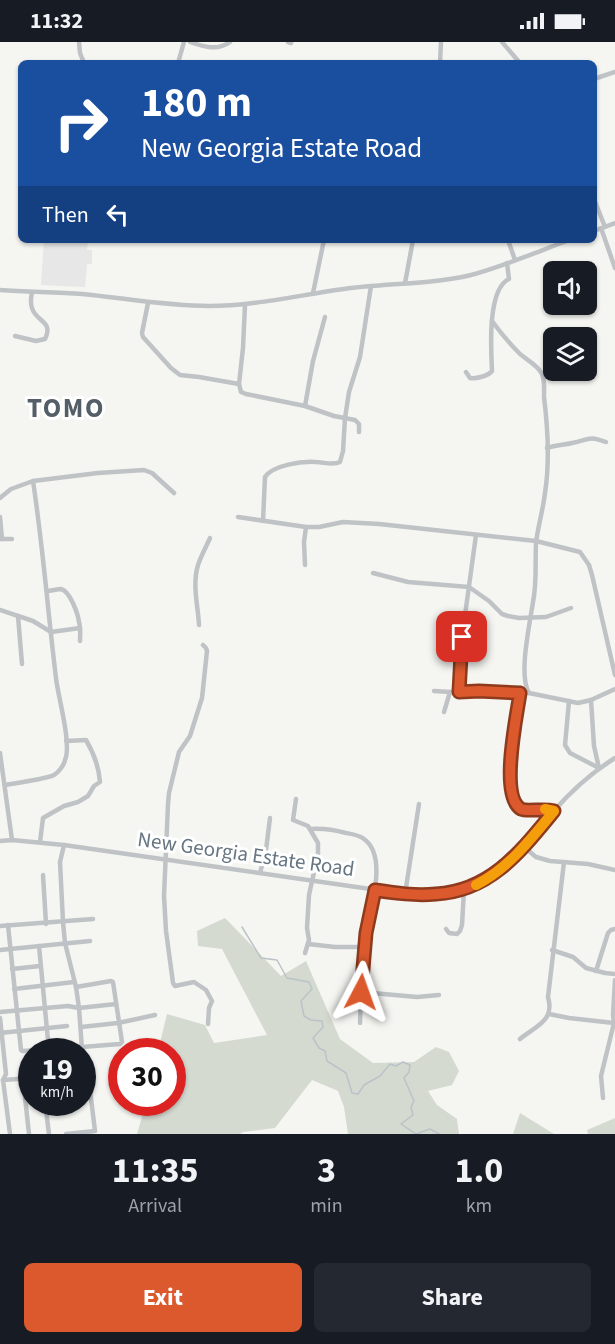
<!DOCTYPE html>
<style>
body{margin:0;font-family:"Source Sans 3",sans-serif;background:#242831;color:#f1f3f6;height:100vh;display:flex;flex-direction:column;font-size:22px;white-space:nowrap}
*{box-sizing:border-box;margin:0}
p{font-size:20px;color:#9ea1a6}
.icon{flex:none;width:33px;height:33px;fill:none;stroke:currentColor;stroke-width:2;stroke-linecap:round;stroke-linejoin:round}
.map{position:relative;height:1092px;overflow:hidden}
.details{display:flex;flex-direction:column;background:#171b24;flex:1}
.details>*{flex:none}
.banner{position:absolute;left:18px;top:18px;width:579px;height:183px;border-radius:9px;box-shadow:0 2px 4px #0004;background:#1a4fa0;color:#fff;overflow:hidden}
.tools{position:absolute;left:543px;top:219px;display:grid;gap:12px}
.tools a{display:grid;place-items:center;width:54px;height:54px;border-radius:9px;background:#171b24;box-shadow:0 2px 4px #0004;font-size:30px}
.speed{position:absolute;left:18px;top:996px;display:flex;gap:12px;font-size:30px;font-weight:700;text-align:center}
.speed>*{display:grid;place-content:center;width:78px;height:78px;border-radius:50%;background:#171b24;box-shadow:0 2px 4px #0004;line-height:1}
.speed small{font-size:15px;font-weight:400}
.speed .limit{border:9px solid #d22;background:#fff;color:#111}
.pin{position:absolute;display:grid;place-items:center;width:51px;height:51px;color:#fff;margin:-26px;border-radius:12px;box-shadow:0 3px 9px #0006}
.me{position:absolute;width:66px;margin:-33px;rotate:4deg;stroke-linejoin:round;filter:drop-shadow(0 0 4px #0008)}
.turn{display:flex;align-items:center;gap:21px;height:126px;padding:0 24px;font-size:27px}
.turn .icon{width:78px;height:78px;stroke-width:2.5}
.turn b{display:block;font-size:42px;line-height:51px}
.then{display:flex;align-items:center;height:57px;padding:0 24px;background:#0003;gap:12px;font-size:22px}
.eta{display:flex;justify-content:space-evenly;align-items:center;height:102px;text-align:center}
.eta b{font-size:36px;font-weight:700;line-height:42px}
.primary-button{display:flex;gap:12px;margin-top:auto;padding:12px 24px}
.primary-button a{flex:1;height:69px;border-radius:9px;background:#db592d;color:#fff;font-size:24px;font-weight:700;line-height:69px;text-align:center}
.primary-button a+a{background:#242831;color:#f1f3f6}
.status{display:flex;justify-content:space-between;align-items:center;height:42px;padding:0 30px;background:#171b24;direction:ltr}
.status svg{height:16px;fill:currentColor}
.map>svg:first-child{display:block}
.built{fill:#e6e7e6}
.green{fill:#d5dad1}
.lines{fill:none;stroke-linecap:round;stroke-linejoin:round}
.stream{stroke:#b9c3c8;stroke-width:1.5}
.street{stroke:#bfc3c6;stroke-width:4.5}
.route-casing{stroke:#8e3a1d;stroke-width:15}
.route{stroke:#db592d;stroke-width:10}
.slow{stroke:#f59e0b;stroke-width:10}
.labels{text-anchor:middle;dominant-baseline:central;stroke-width:6;stroke-linejoin:round;paint-order:stroke}
.street-label{font-size:21px;fill:#667582;stroke:#fff}
.district-label{font-size:27px;font-weight:bold;letter-spacing:1.5px;fill:#535e67;stroke:#fff}
</style>
<div class="status"><b>11:32</b><svg viewBox="0 0 49 12"><path d="M0 12V9h3v3zM5 12V6h3v6zM10 12V3h3v9zM15 12V0h3v12zM26 1h20v11H26zM47 4h2v5h-2z"/></svg></div>
<div class="map">
<svg width="615" height="1092" viewBox="0 0 615 1092">
<rect width="100%" height="100%" fill="#f5f5f2"/>
<!-- built -->
<polygon class="built" points="44,198 88,198 87,208 92,208 92,222 87,222 85,245 41,243"/>
<!-- green -->
<g class="green">
<polygon points="225,876 281,934 306,919 340,997 373,1021 414,1020 436,1005 449,1010 459,1029 452,1043 428,1049 437,1063 457,1077 459,1092 348,1092 344,1065 338,1049 312,1038 275,1086 243,1090 240,1092 137,1092 146,1061 172,1060 172,1010 158,1009 167,972 205,983 214,1001 267,993 222,907 198,904 197,889"/>
<polygon points="520,1071 554,1092 513,1092"/>
<polygon points="615,1076 615,1092 588,1092 587,1088"/>
</g>
<g class="lines">
<!-- stream -->
<polyline class="stream" points="242,885 261,916 277,918 287,936 309,940 312,947 301,959 304,974 311,978 322,979 323,985 313,996 319,1006 325,1009 327,1019 346,1031 352,1051 358,1052 364,1043 380,1034 390,1022 396,1024 403,1020 410,1023 409,1030 404,1036 414,1059 411,1065 413,1073 401,1082 416,1092 430,1087 439,1092"/>
<!-- street -->
<g class="street">
<polyline points="79,0 80,11 84,21"/>
<path d="M190,0c14,5 28,9 40,0"/>
<polyline points="288,0 291,1"/>
<polyline points="502,0 520,21"/>
<polyline points="178,21 184,0"/>
<polyline points="440,21 441,0"/>
<polyline points="594,37 615,30"/>
<polyline points="594,157 605,185"/>
<polyline points="601,186 615,226"/>
<polyline points="594,189 615,181"/>
<polyline points="508,198 515,218"/>
<polyline points="405,241 413,198"/>
<path d="M0,248c27,2 55,2 82,4 42,4 84,12 127,12 45,0 90,-11 135,-17 42,-6 85,-4 127,-14 33,-9 66,-23 98,-35"/>
<polyline points="313,251 324,198"/>
<polyline points="148,261 142,291 143,295 171,326 180,333 199,335 239,342"/>
<polyline points="245,263 243,306 239,342 241,350 246,352 305,364 334,374 355,378 359,382 359,390"/>
<path d="M492,279c8,11 17,22 27,32 7,7 18,11 23,21 3,8 2,15 2,23 4,32 6,64 1,96 -2,17 -7,33 -9,50 -1,20 1,40 -3,59 -3,21 -15,73 -4,91"/>
<path d="M15,294l21,5 9,-2c9,-18 -9,-17 -13,-31 -2,-5 -1,-11 0,-16"/>
<path d="M466,330l4,6c6,1 18,-2 22,-7 -1,-21 -5,-82 17,-92l-2,-16"/>
<polyline points="305,364 313,319 325,275"/>
<path d="M547,406c9,-3 17,-3 25,-5 17,-3 15,-8 34,-1"/>
<polyline points="0,456 11,447 33,439 98,431 144,428 152,431 174,451"/>
<polyline points="0,475 2,497"/>
<polyline points="238,475 306,485 319,485 343,480 379,482 536,499 580,510 589,523 592,533 615,633"/>
<path d="M263,479l2,-44c8,-12 37,-16 51,-15 8,0 16,4 24,0l3,-11 2,-33 4,-26 11,-35 11,-71"/>
<polyline points="0,497 12,497"/>
<polyline points="305,523 304,500 306,485"/>
<polyline points="373,531 408,540 469,545 489,559 502,572 508,574 519,576 546,575 571,566"/>
<path d="M47,549c4,0 10,-2 14,-2 9,2 17,25 18,33 2,6 1,13 1,19"/>
<polyline points="0,568 33,579 51,590 80,586"/>
<polyline points="18,574 22,622"/>
<path d="M199,583c-1,-20 -7,-40 -1,-60 3,-9 8,-18 12,-27"/>
<polyline points="203,603 206,606 207,609 202,656 190,694 179,710 169,751 168,762 164,854 166,889 173,941 175,944 194,940 206,948 212,959 209,966 208,982"/>
<polyline points="434,649 450,650 479,649 529,651 578,661 591,658 615,647"/>
<polyline points="459,650 462,595 476,493"/>
<path d="M520,651c-3,22 -22,103 1,116 6,3 23,-1 32,2"/>
<polyline points="591,658 594,704 599,726"/>
<polyline points="569,659 565,703 570,711 599,726"/>
<polyline points="444,670 450,650"/>
<polyline points="0,711 12,798"/>
<path d="M5,743c10,-2 42,-6 49,-10 5,-3 10,-10 11,-15 7,-16 -7,-63 -9,-82 -8,-65 -13,-131 -23,-197"/>
<polyline points="296,757 293,778 308,784 318,801 318,812 309,853 307,886 309,898 305,911"/>
<path d="M310,787c12,-1 25,1 36,4 6,1 13,2 18,6 25,18 5,71 2,96 -4,30 -5,58 -6,88"/>
<path d="M0,799l12,-1 52,5 341,49c19,1 41,2 59,-4 39,-14 63,-48 89,-78 18,-21 38,-39 62,-54"/>
<path d="M40,800l3,-24 21,-12 14,-4 10,-6 6,-10 6,-4c-1,-15 -7,-30 -14,-42l-20,1"/>
<polyline points="64,803 60,820 63,880 65,901 76,945 79,966 82,1007"/>
<polyline points="524,805 536,815 550,819 588,822 615,828"/>
<polyline points="260,831 266,808 270,776"/>
<polyline points="43,833 46,882"/>
<polyline points="405,852 419,762"/>
<polyline points="8,883 21,1008 22,1009 59,1007"/>
<polyline points="0,884 93,877"/>
<polyline points="446,887 449,891 457,892 460,889 462,883 464,848"/>
<polyline points="308,902 335,905 365,905"/>
<polyline points="39,904 49,1009"/>
<polyline points="0,908 90,899"/>
<polyline points="552,908 573,915 586,926 605,931 615,932"/>
<polyline points="12,927 40,924"/>
<polyline points="596,929 608,891 611,888 615,887"/>
<polyline points="14,947 74,940"/>
<polyline points="361,950 417,955 439,953"/>
<polyline points="0,970 68,964 79,966 116,962"/>
<polyline points="549,972 569,976 614,981"/>
<polyline points="0,976 6,1032 3,1038"/>
<polyline points="81,985 118,981 155,973"/>
<polyline points="0,991 67,984"/>
<path d="M520,997c16,-13 35,-18 28,-42l16,-135"/>
<polyline points="23,1037 29,1092"/>
<polyline points="603,1056 601,1034 614,981 613,973 615,938"/>
<polyline points="45,1060 49,1092"/>
<polyline points="10,1092 3,1038 32,1036"/>
<polyline points="66,1092 95,1089 88,1032 82,1005 120,1002 122,1000 113,940 111,939 76,945"/>
</g>
</g>
<g class="lines">
<defs>
<path id="route" d="M361,950l5,-59 9,-43c20,3 40,6 61,4 55,-3 85,-43 118,-83 -10,-3 -27,1 -33,-2 -22,-13 -4,-94 -1,-116l-41,-2 -20,1 3,-55"/>
</defs>
<!-- route casing -->
<use href="#route" class="route-casing"/>
<!-- route -->
<use href="#route" class="route"/>
<!-- slow -->
<path class="slow" d="M476,843c33,-17 55,-46 78,-74l-9,-2"/>
</g>
<g class="labels">
<!-- street labels -->
<g class="street-label">
<text transform="translate(246 812) rotate(8)">New Georgia Estate Road</text>
</g>
<!-- district labels -->
<g class="district-label">
<text x="66" y="366">TOMO</text>
</g>
</g>
</svg>
<div class="tools">
<a><svg class="icon" aria-label="sound" viewBox="0 0 24 24"><path d="M4 9h4l5-4v14l-5-4H4zM17 9q2 3 0 6"/></svg></a>
<a><svg class="icon" aria-label="layers" viewBox="0 0 24 24"><path d="M12 4l9 5-9 5-9-5zM3 14l9 5 9-5"/></svg></a>
</div>
<div class="speed"><div>19<small>km/h</small></div><div class="limit">30</div></div>
<div class="pin" style="left:462px;top:595px;background:#d93025"><svg class="icon" aria-label="arrive" viewBox="0 0 24 24"><path d="M6 21V4h12l-3 4 3 4H6"/></svg></div>
<svg class="me" style="left:361px;top:950px" viewBox="-20 -20 40 40"><path d="M0-17L14 15 0 8-14 15z" fill="#db592d" stroke="#fff" stroke-width="4"/></svg>
<div class="banner">
<div class="turn"><svg class="icon" aria-label="right" viewBox="0 0 24 24"><path d="M7 20v-9h11M14 6l5 5-5 5"/></svg><div><b>180 m</b>New Georgia Estate Road</div></div>
<div class="then">Then<svg class="icon" aria-label="left" viewBox="0 0 24 24"><path d="M17 20v-9H6M10 6l-5 5 5 5"/></svg></div>
</div>
</div>
<section class="details">
<div class="eta">
<div><b>11:35</b><p>Arrival</p></div>
<div><b>3</b><p>min</p></div>
<div><b>1.0</b><p>km</p></div>
</div>
<div class="primary-button"><a>Exit</a><a>Share</a></div>
</section>
